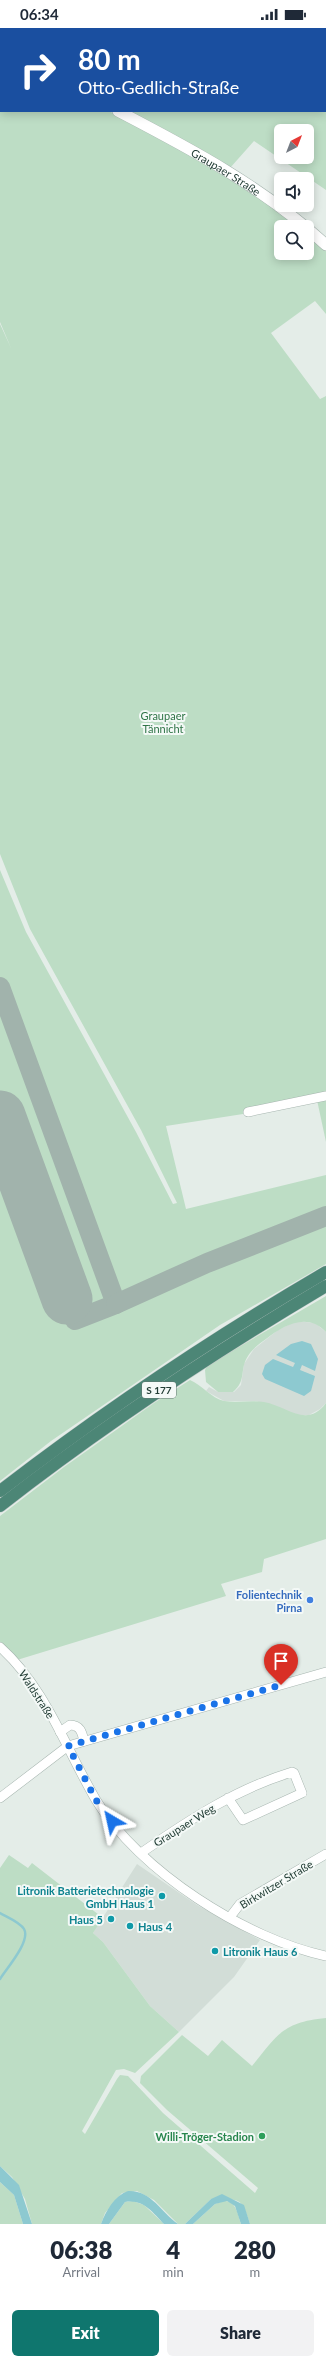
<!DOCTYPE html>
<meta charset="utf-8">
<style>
body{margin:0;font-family:Lato,sans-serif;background:#f2f2f3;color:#1f2937;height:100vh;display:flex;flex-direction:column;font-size:15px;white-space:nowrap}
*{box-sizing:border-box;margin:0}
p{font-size:13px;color:#747a83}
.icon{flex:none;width:22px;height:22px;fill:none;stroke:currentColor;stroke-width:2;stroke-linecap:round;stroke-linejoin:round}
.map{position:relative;height:2196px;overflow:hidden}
.sheet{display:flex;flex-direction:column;background:#fff;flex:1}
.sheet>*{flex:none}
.top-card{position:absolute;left:0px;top:0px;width:326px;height:84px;box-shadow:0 2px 10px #0003;background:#1a4fa0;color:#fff;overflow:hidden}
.needle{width:26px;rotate:42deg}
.fabs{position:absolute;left:274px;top:96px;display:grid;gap:8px}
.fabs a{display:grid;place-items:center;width:40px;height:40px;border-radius:6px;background:#fff;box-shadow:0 2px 10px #0003;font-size:20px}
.pin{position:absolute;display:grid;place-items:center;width:34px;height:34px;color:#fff;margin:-41px -17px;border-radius:50% 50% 50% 0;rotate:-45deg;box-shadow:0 0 4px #0007}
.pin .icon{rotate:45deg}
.me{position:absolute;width:44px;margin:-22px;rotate:324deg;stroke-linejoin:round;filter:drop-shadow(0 0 3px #0008)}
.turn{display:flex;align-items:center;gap:14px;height:84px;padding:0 12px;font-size:18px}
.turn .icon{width:52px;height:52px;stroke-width:2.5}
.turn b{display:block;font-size:28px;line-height:34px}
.eta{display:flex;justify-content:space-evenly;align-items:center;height:68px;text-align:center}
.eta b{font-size:24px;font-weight:800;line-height:28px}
.button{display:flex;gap:8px;margin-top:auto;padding:8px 12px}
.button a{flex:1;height:46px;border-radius:6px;background:#0f766e;color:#fff;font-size:16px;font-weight:800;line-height:46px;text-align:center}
.button a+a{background:#f2f2f3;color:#1f2937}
.status{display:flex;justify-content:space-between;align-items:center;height:28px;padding:0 20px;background:#fff;direction:ltr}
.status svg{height:11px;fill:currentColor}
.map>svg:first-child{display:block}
.built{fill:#d2ddd7}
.green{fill:#bdddc5;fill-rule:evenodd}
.water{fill:#8dc9d0}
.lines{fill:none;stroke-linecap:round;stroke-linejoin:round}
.stream{stroke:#8dc9d0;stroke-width:2.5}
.taxiway{stroke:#a1b3ac;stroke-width:20}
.runway{stroke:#a1b3ac;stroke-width:51}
.minor-casing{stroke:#a6b5af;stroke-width:10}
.tertiary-casing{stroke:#a6b5af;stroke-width:12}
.trunk-casing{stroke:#c1c9c7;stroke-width:13}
.minor{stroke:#fff;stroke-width:9}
.tertiary{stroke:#fff;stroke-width:11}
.trunk{stroke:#4c8676;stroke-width:12}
.route{stroke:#1a73e8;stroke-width:7;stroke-dasharray:0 12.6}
.shop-dot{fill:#3f7fe0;stroke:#f4f9f7;stroke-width:1.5}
.culture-dot{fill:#0f9aa8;stroke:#f4f9f7;stroke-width:1.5}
.leisure-dot{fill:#2e9e5b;stroke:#f4f9f7;stroke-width:1.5}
.labels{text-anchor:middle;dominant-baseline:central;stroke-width:4;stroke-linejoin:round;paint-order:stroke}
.shield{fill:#f4f9f7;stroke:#627670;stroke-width:1}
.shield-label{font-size:10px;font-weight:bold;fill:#233e36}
.street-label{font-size:11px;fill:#233e36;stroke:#f4f9f7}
.park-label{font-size:11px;fill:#2f7447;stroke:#f4f9f7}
.shop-label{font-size:11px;font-weight:bold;fill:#366cbe;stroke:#f4f9f7;text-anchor:end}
.culture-label{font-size:11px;font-weight:bold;fill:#0d838f;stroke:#f4f9f7;text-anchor:end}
.leisure-label{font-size:11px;font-weight:bold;fill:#27864d;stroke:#f4f9f7;text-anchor:end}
</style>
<div class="status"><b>06:34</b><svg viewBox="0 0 49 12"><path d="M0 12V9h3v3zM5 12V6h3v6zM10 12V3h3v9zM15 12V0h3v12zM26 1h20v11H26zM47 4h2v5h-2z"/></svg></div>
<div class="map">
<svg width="326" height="2196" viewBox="0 0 326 2196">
<rect width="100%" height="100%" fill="#e4ede8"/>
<!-- built -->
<g class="built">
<polygon points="296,1293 315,1295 326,1304 326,1375 320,1381 309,1387 297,1387 256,1373 224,1373 206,1363 209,1359 218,1364 234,1364 241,1357 244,1336 254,1321 278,1302"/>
<polygon points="137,1836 197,1877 260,1912 234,1949 179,2004 150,1978 103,1914 93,1905"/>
</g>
<!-- green -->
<g class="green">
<path d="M0,0h326v162l-72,-49 -24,27 -103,-57h198v-82h-324v19zM281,103h26v26h-26z"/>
<polygon points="0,28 1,83 109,83 224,145 302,199 281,199 281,225 307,225 307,204 326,222 326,286 315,273 271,305 320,371 326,368 326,1066 243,1083 243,1086 166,1098 186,1181 326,1147 326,1236 220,1297 51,1413 0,1453 0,842 26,904 136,1104 173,1176 177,1175 141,1102 30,901 0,826 0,296 11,320 0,294"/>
<polygon points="326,1070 326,1114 317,1072"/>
<path d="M326,1268v36c-19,-20 -42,-7 -60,7 -7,5 -14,10 -18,17 -9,14 -1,24 -15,36h-15l-12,-10 -1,-12 3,-5z"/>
<path d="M190,1352c12,5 21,18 34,21 13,2 27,-1 40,1 23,4 43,27 62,1v136l-62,20 -2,13 -41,12 5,12 -209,64 -17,-18v-126l64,-49 90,-64z"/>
<path d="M9,1827l19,13 4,-5 71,55 -10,15 10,9 47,64 29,26 -44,41 -11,-4 -8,1 -34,61 3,3 32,-55 3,-4 8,1 35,37 92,80 3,-5 -91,-78 -27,-27 1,-7 41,-41 26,21 14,-16 30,26c25,-31 31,-44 74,-48v206h-76c-9,-29 -11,-24 -39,-25l-26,25h-7l-24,-24 -17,-9 -15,2 -17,20 -4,11h-69l-7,-25 -13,-22 -12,-11v-298z"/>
<polygon points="0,2154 14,2167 23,2196 0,2196"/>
<polygon points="133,2173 144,2177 164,2196 109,2196 125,2174"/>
<path d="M224,2173c12,-1 14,14 17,23h-48l22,-20z"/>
</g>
<!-- water -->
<g class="water">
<polygon points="302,1313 311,1316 318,1331 315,1343 302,1337 300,1342 315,1348 311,1363 304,1368 265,1351 262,1346 265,1337 273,1331 293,1339 295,1335 276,1327 291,1316"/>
<polygon points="0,2138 19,2157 32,2196 23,2196 14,2167 0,2154"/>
<path d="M128,2163c23,-1 33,21 50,33h-14c-12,-12 -20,-25 -39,-22l-16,22h-8c5,-13 13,-28 27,-33z"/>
<polygon points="222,2166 244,2177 250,2196 241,2196 235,2178 227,2173 215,2176 193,2196 185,2196 211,2171"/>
</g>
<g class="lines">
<!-- stream -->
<path class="stream" d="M0,1885c7,4 20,9 24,16 7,12 -17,39 -24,50"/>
<!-- taxiway -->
<g class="taxiway">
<polyline points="0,959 116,1276 75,1292 67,1271"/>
<polyline points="116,1276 207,1235 326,1188"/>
</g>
<!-- runway -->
<polyline class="runway" points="0,1088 67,1271"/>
<defs>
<g id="minor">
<polyline points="248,1084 326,1068"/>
<path d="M0,1619c45,40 66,102 96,153 43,71 150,139 230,156"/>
<path d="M60,1704l10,-7c10,0 12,7 14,16"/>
<polyline points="0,1770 68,1718 326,1644"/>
<path d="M141,1825c48,-33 95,-64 151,-81l2,1 8,20 -59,27 -15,-22"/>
<polyline points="230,1889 240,1876 326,1826"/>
</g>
<g id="tertiary">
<polyline points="0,24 1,25"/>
<path id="s1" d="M118,83c73,38 147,77 208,134"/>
</g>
<g id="trunk">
<path d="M0,1463c104,-80 213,-153 326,-219"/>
<path d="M0,1478c104,-81 213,-153 326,-220"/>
</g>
</defs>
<!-- minor casing -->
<use href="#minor" class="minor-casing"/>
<!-- tertiary casing -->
<use href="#tertiary" class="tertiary-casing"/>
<!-- trunk casing -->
<use href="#trunk" class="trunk-casing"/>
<!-- minor -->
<use href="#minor" class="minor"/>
<!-- tertiary -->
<use href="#tertiary" class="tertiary"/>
<!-- trunk -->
<use href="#trunk" class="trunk"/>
</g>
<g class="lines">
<!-- route -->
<polyline class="route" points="112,1793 96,1772 68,1718 281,1657"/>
</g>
<!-- markers -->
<circle class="shop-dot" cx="310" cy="1572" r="4"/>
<g class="culture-dot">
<circle cx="162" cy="1868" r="4"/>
<circle cx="111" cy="1891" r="4"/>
<circle cx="130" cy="1898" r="4"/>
<circle cx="215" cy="1923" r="4"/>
</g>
<circle class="leisure-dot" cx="262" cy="2108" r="4"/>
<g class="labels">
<!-- shield labels -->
<rect class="shield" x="142" y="1354" width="34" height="16" rx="3"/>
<g class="shield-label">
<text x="159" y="1362">S 177</text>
</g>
<!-- street labels -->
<g class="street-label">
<text stroke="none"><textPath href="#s1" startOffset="124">Graupaer Straße</textPath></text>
<text transform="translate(37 1666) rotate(57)">Waldstraße</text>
<text transform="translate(184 1797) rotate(-32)">Graupaer Weg</text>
<text transform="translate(276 1856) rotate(-31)">Birkwitzer Straße</text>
</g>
<!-- park labels -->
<g class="park-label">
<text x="163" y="687">Graupaer<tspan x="163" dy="13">Tännicht</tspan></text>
</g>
<!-- shop labels -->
<g class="shop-label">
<text x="302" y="1566">Folientechnik<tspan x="302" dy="13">Pirna</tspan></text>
</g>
<!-- culture labels -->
<g class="culture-label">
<text x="154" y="1862">Litronik Batterietechnologie<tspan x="154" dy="13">GmbH Haus 1</tspan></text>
<text x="103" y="1891">Haus 5</text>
<text x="138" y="1898" text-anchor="start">Haus 4</text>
<text x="223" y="1923" text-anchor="start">Litronik Haus 6</text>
</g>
<!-- leisure labels -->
<g class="leisure-label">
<text x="254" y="2108">Willi-Tröger-Stadion</text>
</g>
</g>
</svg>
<div class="fabs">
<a><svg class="needle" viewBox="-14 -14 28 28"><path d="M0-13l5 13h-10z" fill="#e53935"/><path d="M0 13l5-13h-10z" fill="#747a83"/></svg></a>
<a><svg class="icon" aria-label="sound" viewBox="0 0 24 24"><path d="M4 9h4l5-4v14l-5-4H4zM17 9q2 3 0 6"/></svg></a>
<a><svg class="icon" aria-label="search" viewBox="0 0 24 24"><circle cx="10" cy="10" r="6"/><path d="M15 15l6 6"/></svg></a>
</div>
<div class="pin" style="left:281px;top:1657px;background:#d93025"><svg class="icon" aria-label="arrive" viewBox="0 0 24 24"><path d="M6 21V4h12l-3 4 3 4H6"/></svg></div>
<svg class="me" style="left:112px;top:1793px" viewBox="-20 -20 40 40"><path d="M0-17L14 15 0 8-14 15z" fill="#1a73e8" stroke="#fff" stroke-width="4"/></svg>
<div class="top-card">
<div class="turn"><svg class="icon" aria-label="right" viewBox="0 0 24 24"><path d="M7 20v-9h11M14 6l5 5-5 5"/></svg><div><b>80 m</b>Otto-Gedlich-Straße</div></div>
</div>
</div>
<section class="sheet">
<div class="eta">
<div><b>06:38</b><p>Arrival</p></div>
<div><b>4</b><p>min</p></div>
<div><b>280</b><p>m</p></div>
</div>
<div class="button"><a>Exit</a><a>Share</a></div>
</section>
